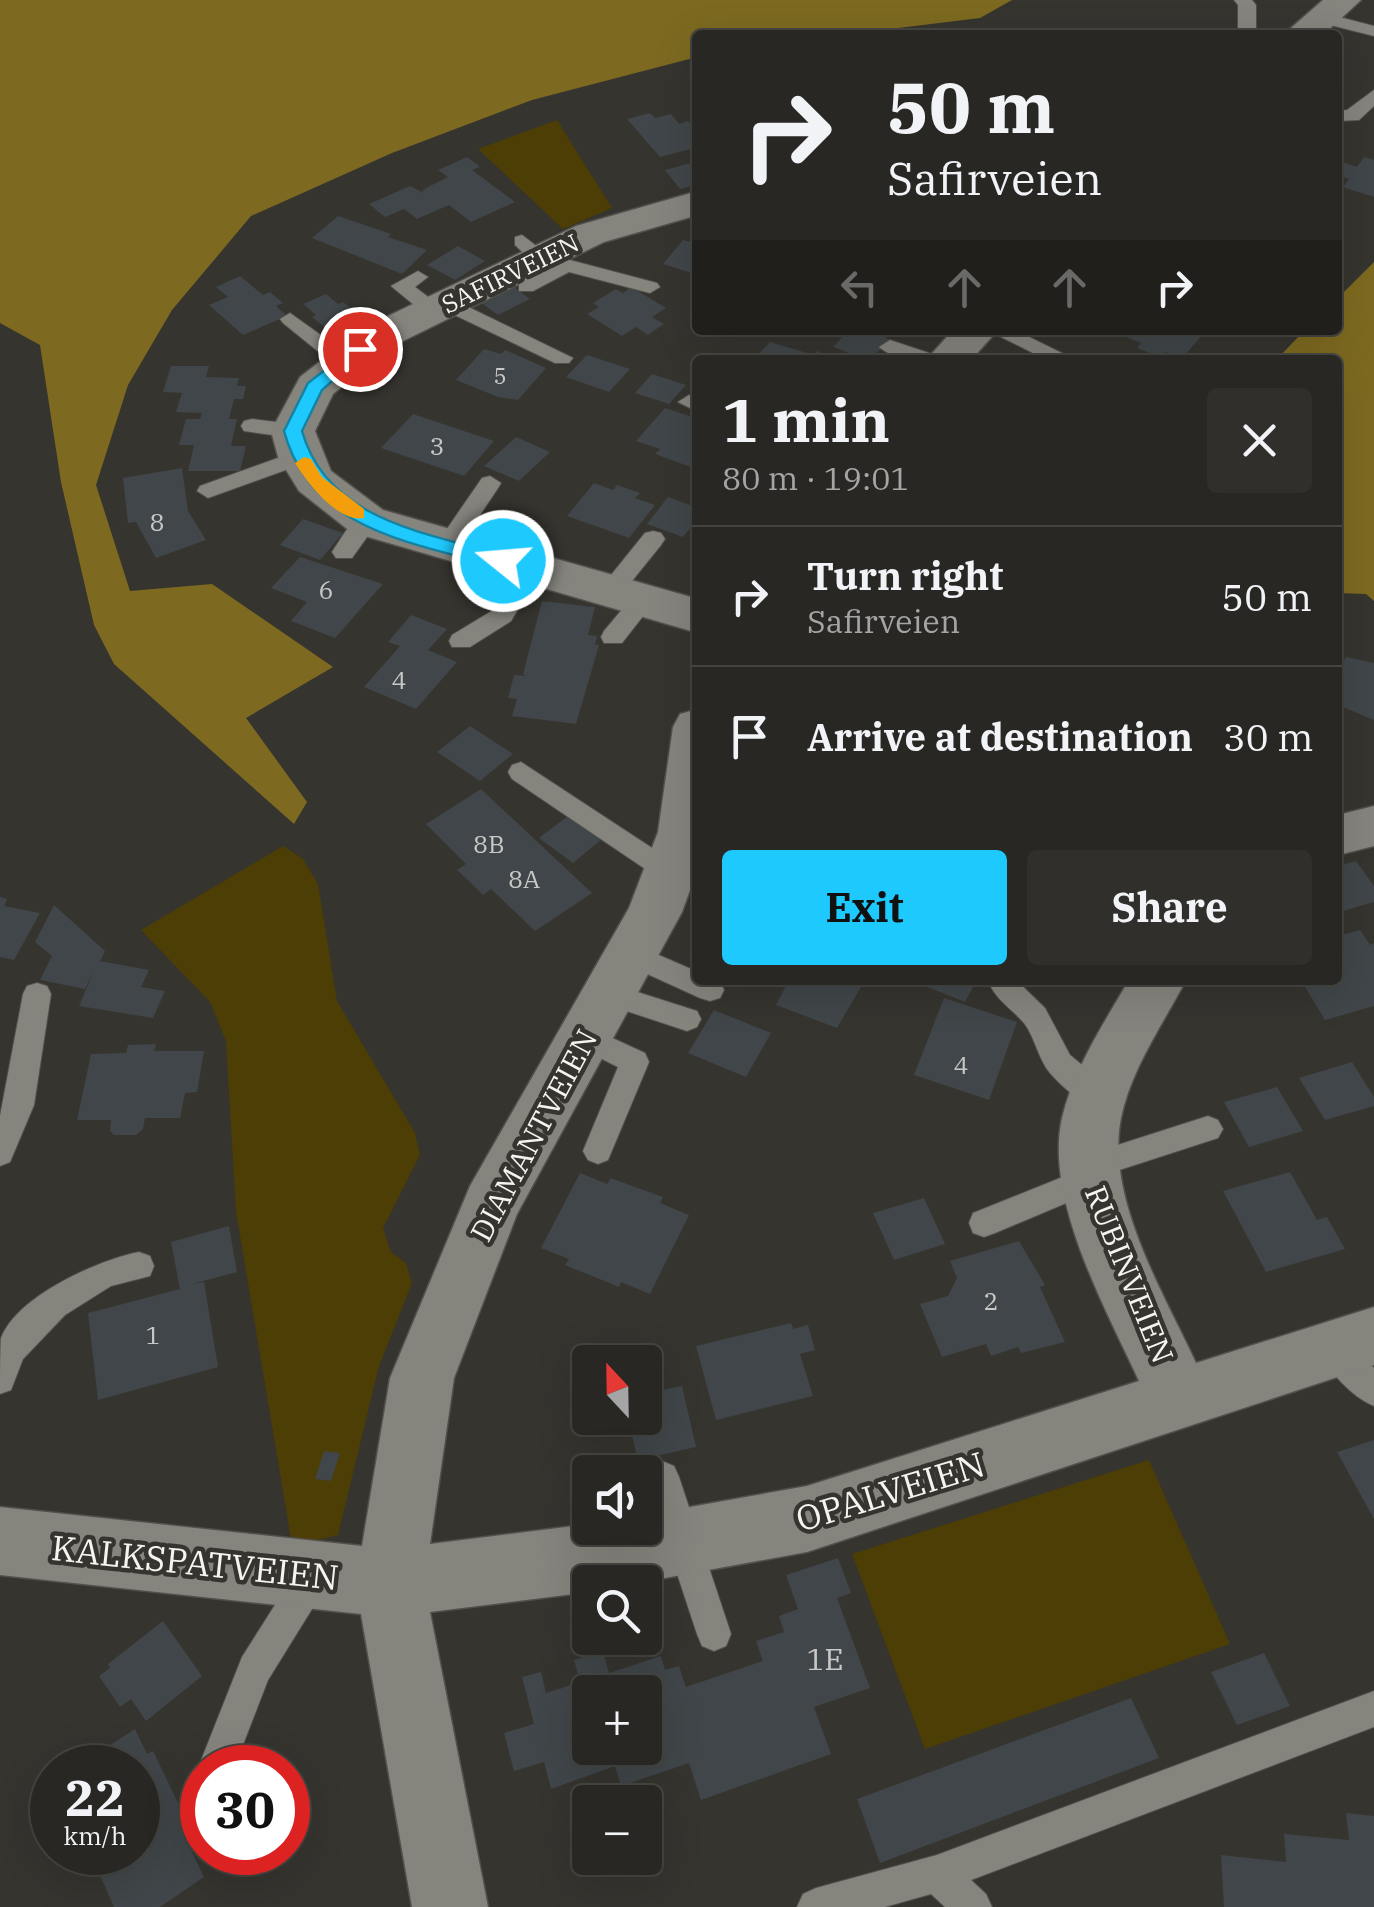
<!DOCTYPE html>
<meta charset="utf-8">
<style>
body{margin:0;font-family:"IBM Plex Serif",serif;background:#302f2b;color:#f1f3f6;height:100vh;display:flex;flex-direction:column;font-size:38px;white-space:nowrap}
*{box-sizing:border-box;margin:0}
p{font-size:32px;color:#a5a5a6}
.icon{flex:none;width:55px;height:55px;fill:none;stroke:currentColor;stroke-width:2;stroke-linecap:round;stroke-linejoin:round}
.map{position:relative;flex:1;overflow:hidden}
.side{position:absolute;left:692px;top:355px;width:650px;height:630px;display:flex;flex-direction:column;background:#282723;border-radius:10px;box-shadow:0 10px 40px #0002,0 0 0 2px #444441}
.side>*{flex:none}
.top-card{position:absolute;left:692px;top:30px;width:650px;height:305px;border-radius:10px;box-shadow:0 10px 40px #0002,0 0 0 2px #444441;background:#282723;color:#f1f3f6;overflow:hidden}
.needle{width:65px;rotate:338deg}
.buttons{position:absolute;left:572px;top:1345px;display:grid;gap:20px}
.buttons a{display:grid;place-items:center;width:90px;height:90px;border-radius:10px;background:#282723;box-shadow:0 10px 40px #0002,0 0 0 2px #444441;font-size:50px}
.speed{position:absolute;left:30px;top:1745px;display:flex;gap:20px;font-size:50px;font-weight:700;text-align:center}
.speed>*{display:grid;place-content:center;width:130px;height:130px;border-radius:50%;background:#282723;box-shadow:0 10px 40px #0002,0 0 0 2px #444441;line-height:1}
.speed small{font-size:25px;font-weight:400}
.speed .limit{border:15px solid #d22;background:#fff;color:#111}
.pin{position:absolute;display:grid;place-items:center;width:85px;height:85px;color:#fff;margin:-42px;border:5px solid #fff;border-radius:50%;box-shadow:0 2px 10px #0007}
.me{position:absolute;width:110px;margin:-55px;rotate:287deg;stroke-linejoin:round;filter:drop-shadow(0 0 8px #0008)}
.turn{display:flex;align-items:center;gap:35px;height:210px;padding:0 30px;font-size:45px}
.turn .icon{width:130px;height:130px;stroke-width:2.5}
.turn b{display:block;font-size:70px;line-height:85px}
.lanes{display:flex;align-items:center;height:95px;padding:0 30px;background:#0003;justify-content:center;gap:50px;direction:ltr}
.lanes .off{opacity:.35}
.round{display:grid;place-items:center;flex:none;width:105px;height:105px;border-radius:10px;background:#302f2b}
.overview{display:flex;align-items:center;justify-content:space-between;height:170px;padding:0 30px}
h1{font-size:60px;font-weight:800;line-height:75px}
.cta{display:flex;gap:20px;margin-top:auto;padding:20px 30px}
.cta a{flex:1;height:115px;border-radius:10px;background:#1ec9fd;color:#111;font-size:40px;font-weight:800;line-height:115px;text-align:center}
.cta a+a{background:#302f2b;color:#f1f3f6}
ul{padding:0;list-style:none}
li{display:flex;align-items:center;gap:30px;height:140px;padding:0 30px;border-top:2px solid #444441}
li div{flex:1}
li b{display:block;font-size:38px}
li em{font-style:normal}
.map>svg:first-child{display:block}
.green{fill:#4c3e04}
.forest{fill:#7d6a20}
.building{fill:#404649;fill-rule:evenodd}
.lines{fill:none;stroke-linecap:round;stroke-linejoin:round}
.service-casing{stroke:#51504b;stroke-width:2}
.minor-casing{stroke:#51504b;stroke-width:3}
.service{fill:#85847d;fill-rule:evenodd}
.minor{fill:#85847d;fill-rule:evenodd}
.route{fill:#1ec9fd;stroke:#1483a4;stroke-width:2.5}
.slow{fill:#f59e0b}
.labels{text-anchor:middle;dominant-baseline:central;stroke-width:9;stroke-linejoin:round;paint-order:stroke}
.far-number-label{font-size:22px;fill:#c8c8c6}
.far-street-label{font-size:25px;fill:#f5f4f0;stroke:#36342f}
.number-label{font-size:25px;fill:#c8c8c6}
.street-label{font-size:30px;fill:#f5f4f0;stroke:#36342f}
.near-number-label{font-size:30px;fill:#c8c8c6}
.near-street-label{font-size:35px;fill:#f5f4f0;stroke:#36342f}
</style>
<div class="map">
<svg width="1374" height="1907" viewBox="0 0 1374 1907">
<rect width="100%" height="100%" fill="#36342f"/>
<!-- green -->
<g class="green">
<polygon points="557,120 612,208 563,229 478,149"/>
<polygon points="283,846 303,859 318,884 337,1001 415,1133 420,1155 383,1228 391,1252 406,1263 412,1283 379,1366 338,1535 314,1541 291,1539 236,1211 226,1041 210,1002 141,930"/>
<polygon points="1149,1460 1230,1644 925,1749 852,1554"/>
</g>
<!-- forest -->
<g class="forest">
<polygon points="0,0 1012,0 980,18 841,35 698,35 697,57 532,100 392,153 251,216 172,310 128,385 96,485 130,591 212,584 333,667 246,718 307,802 294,824 114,664 94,625 61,482 40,345 0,323"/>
<polygon points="1374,262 1374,601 1366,594 1338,593 1338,360 1276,360 1305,330 1338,330 1338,298"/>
</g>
<!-- building -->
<g class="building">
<polygon points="650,113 655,118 671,114 679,124 688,121 698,131 698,136 691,138 698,147 660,157 627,119"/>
<polygon points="467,157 480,167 472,170 515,202 471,222 449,205 417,219 404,209 385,217 369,204 410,186 424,193 422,191 426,188 448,177 438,170"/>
<polygon points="1364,157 1374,160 1374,197 1343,187 1349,179 1338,175 1339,161 1357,167"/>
<polygon points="698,161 698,184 680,189 665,170"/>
<polygon points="338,216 391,234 388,237 427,250 402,274 312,238"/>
<polygon points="683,240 698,244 698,275 663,264"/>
<polygon points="458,246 485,261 455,280 427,265"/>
<polygon points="240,276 263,295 270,292 283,303 276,306 287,316 243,335 209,305 228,297 216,287"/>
<polygon points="513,286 530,299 498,315 480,302"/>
<polygon points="631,287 666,308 652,317 664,324 648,335 636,327 622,336 587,314 599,307 593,303 616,289 623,293"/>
<polygon points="326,294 338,304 343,302 370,323 338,338 312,317 316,315 303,304"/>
<polygon points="849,330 865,330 892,340 868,360 833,347"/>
<polygon points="1122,330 1207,330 1182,358 1165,352 1160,357 1137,348 1141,343 1119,334"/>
<polygon points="770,342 814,355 817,351 839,360 753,360"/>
<polygon points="484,349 501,354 505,350 546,368 518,400 498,397 456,380"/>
<polygon points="587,355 630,369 609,392 566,377"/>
<polygon points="171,366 209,366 206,377 239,378 237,386 246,386 243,399 234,399 229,419 237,419 231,446 246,446 240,471 188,471 194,445 179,445 186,419 200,419 202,413 176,412 182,393 163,392"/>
<polygon points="652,374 686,385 669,404 635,393"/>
<polygon points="665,408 698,419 696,469 655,454 660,449 636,441"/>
<polygon points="413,414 494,441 464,476 381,448"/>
<polygon points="516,437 550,452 519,481 484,466"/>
<polygon points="182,468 188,511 206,540 156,558 136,522 128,523 123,478"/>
<polygon points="594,483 613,490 617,485 640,493 635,498 655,505 629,538 567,516"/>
<polygon points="668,497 698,508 698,519 683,537 647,524"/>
<polygon points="303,519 343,533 320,560 280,545"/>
<polygon points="300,557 383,584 335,638 291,621 307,602 271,588"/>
<polygon points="542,601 595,607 588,635 597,636 595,645 599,645 576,724 512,716 517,699 508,698 514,675 526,676 523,674"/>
<polygon points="411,615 447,629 428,650 457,662 416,709 364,687 400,646 388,642"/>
<polygon points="1346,657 1374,663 1374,720 1338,705 1338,669"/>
<polygon points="470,726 513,754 480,781 437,752"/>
<polygon points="481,789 592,893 535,931 491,889 483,895 470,882 457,870 466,864 426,824"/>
<polygon points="569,815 603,838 573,863 539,838"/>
<polygon points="1356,861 1374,886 1374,902 1340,912 1338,866"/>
<polygon points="0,897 7,899 4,906 40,913 14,960 0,957"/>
<polygon points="54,905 105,951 100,961 149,970 141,987 165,991 153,1018 79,1006 94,971 85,989 40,980 52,956 35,942"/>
<polygon points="1360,930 1370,945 1374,943 1374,1006 1325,1020 1301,980 1338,980 1338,936"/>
<polygon points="789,980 865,980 837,1028 776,1005"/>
<polygon points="910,980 977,980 965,1002"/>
<polygon points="944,998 1017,1022 989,1100 914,1075"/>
<polygon points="714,1010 771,1033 746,1077 688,1053"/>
<polygon points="156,1044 154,1051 204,1051 197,1092 185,1093 180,1118 145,1118 143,1129 136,1135 114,1135 110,1131 111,1120 77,1120 91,1054 126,1053 128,1045"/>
<polygon points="1352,1062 1374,1097 1374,1106 1325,1120 1299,1078"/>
<polygon points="1277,1087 1303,1131 1249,1147 1224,1102"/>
<polygon points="1290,1172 1317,1220 1327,1217 1345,1249 1266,1272 1223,1191"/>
<polygon points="580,1173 607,1184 611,1178 635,1187 663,1197 660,1203 689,1215 650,1294 621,1282 619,1287 565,1265 569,1259 541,1248"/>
<polygon points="924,1198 945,1244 894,1260 873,1213"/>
<polygon points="229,1226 237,1272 192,1284 204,1282 218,1367 98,1400 88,1313 180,1289 171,1242"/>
<polygon points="1019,1241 1045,1285 1040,1287 1065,1342 1021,1353 1018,1347 991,1356 986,1344 942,1357 920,1304 948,1296 957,1278 950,1261"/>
<polygon points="791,1323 793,1329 808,1325 815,1350 800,1354 813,1396 716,1420 696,1346"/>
<polygon points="682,1386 696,1447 638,1460 628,1418 645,1418 645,1394"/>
<polygon points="1374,1440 1374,1519 1337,1452"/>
<polygon points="324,1451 340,1453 331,1481 315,1479"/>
<path d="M838,1558l13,35 -14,5 33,90 -56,19 17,47 -130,46 -12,-37 -68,23 -6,-20 -64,23 -7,-27 -30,9 -10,-38 30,-9 -12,-47 19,-5 5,21 34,-11 -6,-22 29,-9 6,22 52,-17 4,14 14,-4 7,21 77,-26 -7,-20 28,-9 -5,-16 19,-7 -12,-34zM590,1692h55v56h-55z"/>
<polygon points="163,1621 202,1676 146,1721 131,1699 120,1707 99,1676 110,1668 108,1664"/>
<polygon points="1264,1653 1290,1706 1237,1725 1211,1672"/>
<polygon points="1131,1698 1159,1758 880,1863 857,1799"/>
<polygon points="135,1729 147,1754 153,1751 196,1840 188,1844 204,1877 160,1907 114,1907 92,1857 97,1852 138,1852 138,1768 75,1768"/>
<polygon points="1346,1813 1374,1816 1374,1907 1224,1907 1221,1855 1286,1862 1284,1834 1349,1840"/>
</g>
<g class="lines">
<defs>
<g id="service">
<polygon points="1234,0 1252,0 1256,5 1256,35 1238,35 1238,5"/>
<polygon points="1320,12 1374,26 1374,36 1314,21 1314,13"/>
<polygon points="1374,90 1374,106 1359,120 1338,121 1338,111 1347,110"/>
<polygon points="522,235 547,254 657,283 660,287 650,293 569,272 533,291 519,291 519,283 549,266 533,262 515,245 515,237"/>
<polygon points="418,271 428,277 415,287 435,302 445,297 452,299 573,358 569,363 555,363 442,309 439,314 425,314 391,286"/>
<polygon points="290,313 350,356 354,361 350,366 336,366 283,323 280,319"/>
<polygon points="987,330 1015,330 1076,360 1047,360"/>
<path d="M890,340l45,15 4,5c-21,0 -43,1 -60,-13z"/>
<polygon points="689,395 698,397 698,412 678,402"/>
<polygon points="252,419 293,424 304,431 293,438 244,431 241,426 244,421"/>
<polygon points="300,450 311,457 308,462 208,498 197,491 200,486"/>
<polygon points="490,476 501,483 498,488 456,551 440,551 436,545 440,539 482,478"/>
<path d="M367,513l8,3 3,5 -3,5 -23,32h-16l-4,-6c9,-13 20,-35 35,-39z"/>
<polygon points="653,531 661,533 665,539 661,545 619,597 603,597 599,591 603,585 645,533"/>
<polygon points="530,561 542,569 511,621 470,647 452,647 449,641 452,635 495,609 522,563"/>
<polygon points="643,592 651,594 655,600 651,606 622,643 604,643 601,637 604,631 635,594"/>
<polygon points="521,762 678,865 682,872 678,879 669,882 660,879 512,779 508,772 512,765"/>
<polygon points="631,943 698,972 698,980 720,982 724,990 720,998 710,1001 700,998 621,962 617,954 621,946"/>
<path d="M995,980h21l29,28 25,47 40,33 5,9 -5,9c-19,7 -47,-18 -60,-33 -12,-14 -15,-36 -26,-50 -11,-13 -25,-21 -33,-36z"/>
<polygon points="37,983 47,986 51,994 34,1105 10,1162 0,1166 0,1116 23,994 27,986"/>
<polygon points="609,983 697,1011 701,1019 697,1027 687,1031 599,1002 595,994 599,986"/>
<polygon points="584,1025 645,1053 649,1062 608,1160 598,1164 588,1160 583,1151 618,1067 574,1045 570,1037 574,1029"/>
<polygon points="1208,1116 1218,1120 1223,1129 1218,1138 1104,1175 1102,1188 995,1233 984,1237 973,1233 969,1223 973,1213 1075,1172 1077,1158"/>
<path d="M139,1252l11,4 4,10 -4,10 -39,10 -46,29 -42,44 -12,31 -11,4c0,-15 0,-41 1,-56 16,-42 97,-78 138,-86z"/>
<path d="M1334,1334l11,5 29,29v38c-21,-8 -47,-36 -56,-57l5,-10z"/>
<polygon points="662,1461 674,1466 679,1477 731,1634 726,1646 714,1651 702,1646 697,1634 645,1477 650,1466"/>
<polygon points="313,1559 325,1564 330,1576 325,1588 268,1680 234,1768 202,1768 202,1779 198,1768 242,1657 301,1564"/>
<polygon points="1374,1691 1374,1727 971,1880 986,1894 992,1907 945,1907 931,1894 885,1907 797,1907 803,1894 816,1888 937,1855"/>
</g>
<g id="minor">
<polygon points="1323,0 1361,0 1323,35 1283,35"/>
<polygon points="698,191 698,215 604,242 393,346 333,394 315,431 331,471 383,510 698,599 698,633 351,532 299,491 278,457 271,431 300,377 363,328 576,226"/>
<polygon points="953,330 998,330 971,360 926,360"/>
<path d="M698,709v159l-16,44 -165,302 -63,164 -24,166 160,-20v4h55v-13l162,-29 332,-105c-33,-72 -95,-182 -77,-263 11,-48 42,-95 67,-138h57c-23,44 -55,89 -65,138 -16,79 43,176 75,245l178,-56v58l-567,187 -164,30h-53v10l-160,20 58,295h-76l-51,-293 -361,-39v-68l362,39 28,-168 80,-192 159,-278 29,-76 15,-105 7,-13z"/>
<polygon points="1374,806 1374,846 1338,855 1338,815"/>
</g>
</defs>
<!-- service casing -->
<use href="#service" class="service-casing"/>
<!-- minor casing -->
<use href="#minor" class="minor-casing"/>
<!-- service -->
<use href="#service" class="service"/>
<!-- minor -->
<use href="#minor" class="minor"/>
</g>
<!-- route -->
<path class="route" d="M360,343l9,6 -47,41 -20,41c26,92 128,102 208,126v9l-7,2c-88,-25 -192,-36 -219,-137l24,-48z"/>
<!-- slow -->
<path class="slow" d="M304,457l7,2 11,18 42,32v9c-26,5 -57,-35 -69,-55z"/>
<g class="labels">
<!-- far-number labels -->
<g class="far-number-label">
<text x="500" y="375">5</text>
</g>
<!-- far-street labels -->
<g class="far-street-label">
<text transform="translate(510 273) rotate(-26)">SAFIRVEIEN</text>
</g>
<!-- number labels -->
<g class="number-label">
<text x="437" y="445">3</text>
<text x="157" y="521">8</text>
<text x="326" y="589">6</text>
<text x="399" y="679">4</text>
<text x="489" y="843">8B</text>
<text x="524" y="878">8A</text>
<text x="961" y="1064">4</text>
<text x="991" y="1300">2</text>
<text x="153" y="1334">1</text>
</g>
<!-- street labels -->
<g class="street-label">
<text transform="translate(533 1135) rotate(-62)">DIAMANTVEIEN</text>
<text transform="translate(1130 1274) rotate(68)">RUBINVEIEN</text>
</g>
<!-- near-number labels -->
<g class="near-number-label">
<text x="825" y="1658">1E</text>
</g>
<!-- near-street labels -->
<g class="near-street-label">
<text transform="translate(890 1491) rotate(-17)">OPALVEIEN</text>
<text transform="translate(195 1562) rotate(6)">KALKSPATVEIEN</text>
</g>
</g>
</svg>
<div class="buttons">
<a><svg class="needle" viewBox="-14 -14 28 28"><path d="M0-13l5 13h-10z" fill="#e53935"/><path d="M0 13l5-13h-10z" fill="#a5a5a6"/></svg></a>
<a><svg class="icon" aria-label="sound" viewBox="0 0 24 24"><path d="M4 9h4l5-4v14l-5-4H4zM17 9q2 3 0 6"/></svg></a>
<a><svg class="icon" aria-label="search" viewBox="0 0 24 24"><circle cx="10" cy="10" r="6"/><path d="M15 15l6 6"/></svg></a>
<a>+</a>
<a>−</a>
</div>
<div class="speed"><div>22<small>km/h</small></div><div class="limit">30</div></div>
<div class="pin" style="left:360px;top:349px;background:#d93025"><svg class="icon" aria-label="arrive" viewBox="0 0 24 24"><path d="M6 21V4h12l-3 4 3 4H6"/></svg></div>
<svg class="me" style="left:503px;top:561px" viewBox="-20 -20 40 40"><circle r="17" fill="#1ec9fd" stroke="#fff" stroke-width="3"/><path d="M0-11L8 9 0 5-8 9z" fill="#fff"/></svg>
<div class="top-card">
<div class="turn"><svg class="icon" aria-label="right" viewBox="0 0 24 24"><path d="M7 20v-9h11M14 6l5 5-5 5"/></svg><div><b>50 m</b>Safirveien</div></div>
<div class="lanes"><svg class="icon off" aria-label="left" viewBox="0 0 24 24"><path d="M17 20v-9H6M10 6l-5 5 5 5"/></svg><svg class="icon off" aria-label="ahead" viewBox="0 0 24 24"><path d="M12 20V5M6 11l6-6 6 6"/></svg><svg class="icon off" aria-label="ahead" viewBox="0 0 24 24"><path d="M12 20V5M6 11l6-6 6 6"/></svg><svg class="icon" aria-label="right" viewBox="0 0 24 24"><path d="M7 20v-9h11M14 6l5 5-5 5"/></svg></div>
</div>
<section class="side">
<div class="overview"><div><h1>1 min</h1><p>80 m · 19:01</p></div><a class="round"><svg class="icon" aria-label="close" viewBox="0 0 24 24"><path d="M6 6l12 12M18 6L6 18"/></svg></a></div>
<ul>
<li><svg class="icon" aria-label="right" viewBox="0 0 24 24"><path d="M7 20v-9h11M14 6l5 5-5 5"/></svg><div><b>Turn right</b><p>Safirveien</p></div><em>50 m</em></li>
<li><svg class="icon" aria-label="arrive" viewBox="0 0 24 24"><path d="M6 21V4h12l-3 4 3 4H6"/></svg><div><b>Arrive at destination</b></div><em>30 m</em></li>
</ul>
<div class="cta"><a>Exit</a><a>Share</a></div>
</section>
</div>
